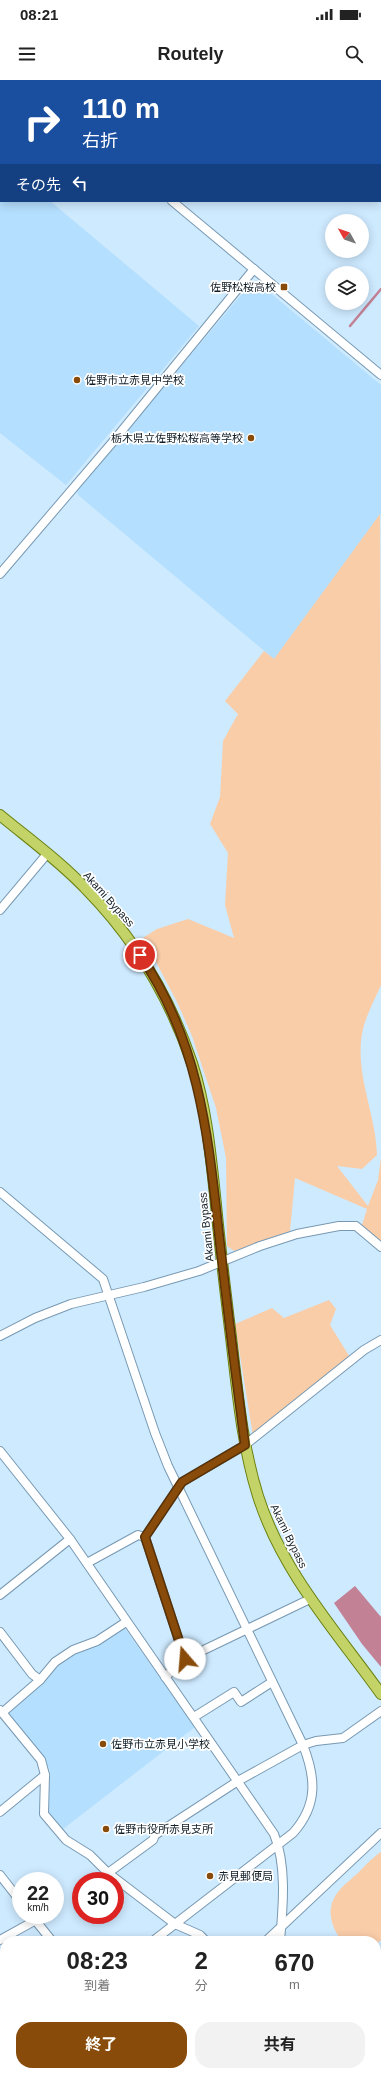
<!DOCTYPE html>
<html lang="ja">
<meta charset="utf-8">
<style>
body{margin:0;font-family:Arial,"Noto Sans JP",sans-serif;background:#f2f2f2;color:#222;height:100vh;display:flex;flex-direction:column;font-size:15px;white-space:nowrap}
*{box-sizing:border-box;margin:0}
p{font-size:13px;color:#767676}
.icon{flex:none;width:22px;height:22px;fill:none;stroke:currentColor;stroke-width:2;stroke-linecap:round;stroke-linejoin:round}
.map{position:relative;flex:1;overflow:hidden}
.sheet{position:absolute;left:0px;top:1856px;width:381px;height:140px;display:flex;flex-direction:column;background:#fff;border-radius:16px 16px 0 0;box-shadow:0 2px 10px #0003}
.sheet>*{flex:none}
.hud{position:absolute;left:0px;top:0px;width:381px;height:122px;box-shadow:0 2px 10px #0003;background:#1a4fa0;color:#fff;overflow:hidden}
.needle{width:26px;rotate:310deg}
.controls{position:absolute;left:325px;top:134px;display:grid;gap:8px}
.controls a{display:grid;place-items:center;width:44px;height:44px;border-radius:50%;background:#fff;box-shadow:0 2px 10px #0003;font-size:20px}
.speed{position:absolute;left:12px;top:1792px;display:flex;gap:8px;font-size:20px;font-weight:700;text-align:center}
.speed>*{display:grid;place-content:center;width:52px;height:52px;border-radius:50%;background:#fff;box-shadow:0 2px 10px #0003;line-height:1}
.speed small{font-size:10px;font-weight:400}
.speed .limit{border:6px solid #d22;background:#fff;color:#111}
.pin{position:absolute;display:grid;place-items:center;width:34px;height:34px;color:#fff;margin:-17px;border:2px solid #fff;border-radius:50%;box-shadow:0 1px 4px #0007}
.me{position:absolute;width:44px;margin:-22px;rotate:342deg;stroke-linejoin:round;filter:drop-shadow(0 0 3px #0008)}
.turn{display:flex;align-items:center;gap:14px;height:84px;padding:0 16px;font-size:18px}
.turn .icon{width:52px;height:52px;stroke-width:2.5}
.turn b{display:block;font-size:28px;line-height:34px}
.then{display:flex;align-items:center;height:38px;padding:0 16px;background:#0003;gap:8px;font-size:15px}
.eta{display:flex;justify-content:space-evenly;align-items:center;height:68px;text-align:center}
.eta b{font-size:24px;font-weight:700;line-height:28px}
.primary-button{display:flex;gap:8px;margin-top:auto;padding:8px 16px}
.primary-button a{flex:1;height:46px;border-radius:16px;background:#884b09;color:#fff;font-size:16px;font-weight:700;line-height:46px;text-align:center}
.primary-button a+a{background:#f2f2f2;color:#222}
.status{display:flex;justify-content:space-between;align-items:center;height:28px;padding:0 20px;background:#fff;direction:ltr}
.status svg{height:11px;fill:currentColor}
header{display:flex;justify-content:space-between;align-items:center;height:52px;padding:0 16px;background:#fff;font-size:18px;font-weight:700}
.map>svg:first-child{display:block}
.built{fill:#b4dffe}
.green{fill:#facda9}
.water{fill:#c28195}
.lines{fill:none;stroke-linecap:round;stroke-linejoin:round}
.stream{stroke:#c28195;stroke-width:2.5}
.river{stroke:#c28195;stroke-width:14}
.minor-casing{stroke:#7899b2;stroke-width:10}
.major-casing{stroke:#6b810f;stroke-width:12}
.minor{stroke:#fff;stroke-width:8}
.major{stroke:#c3d367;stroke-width:10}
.route-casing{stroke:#583106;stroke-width:10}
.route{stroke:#884b09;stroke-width:7}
.poi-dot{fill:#884b09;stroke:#fff;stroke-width:1.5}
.labels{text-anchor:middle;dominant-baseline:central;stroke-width:3.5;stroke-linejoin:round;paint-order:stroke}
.poi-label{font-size:11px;fill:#111e27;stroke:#fff;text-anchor:start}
.street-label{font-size:11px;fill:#111e27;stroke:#fff}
</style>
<div class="status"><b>08:21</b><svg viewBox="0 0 49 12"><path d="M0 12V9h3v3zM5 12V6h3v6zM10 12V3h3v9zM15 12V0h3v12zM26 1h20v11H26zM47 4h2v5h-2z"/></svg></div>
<header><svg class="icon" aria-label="menu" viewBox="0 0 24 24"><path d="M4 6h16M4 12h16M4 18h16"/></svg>Routely<svg class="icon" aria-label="search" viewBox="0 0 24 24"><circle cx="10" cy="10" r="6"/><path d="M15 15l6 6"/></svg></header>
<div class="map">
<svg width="381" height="1996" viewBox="0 0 381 1996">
<rect width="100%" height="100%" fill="#ceeaff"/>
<!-- built -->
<g class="built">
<polygon points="0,88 1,121 50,121 199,246 66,405 0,353"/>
<polygon points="256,201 381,305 381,434 274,579 78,415 77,410 252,202"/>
<polygon points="124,1547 195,1647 63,1749 47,1733 50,1691 45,1680 8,1633 56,1584"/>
</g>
<!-- green -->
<g class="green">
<polygon points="331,0 381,0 381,39 380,1"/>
<path d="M380,434l1,471c-7,16 -16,32 -19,49 -7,41 14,80 15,121l-15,14 -25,-3 31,40 10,-26 3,-22v84l-19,-17 5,-16 -72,-31 -5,53 -56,20 -7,-5 -1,-88 -10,-50 -24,-72 -15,-34 -21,-40 -15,-23 16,-10 31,-10 46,19 -9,-33 3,-52 -18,-29 10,-27 3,-56 15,-27 -13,-13 39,-50 10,8z"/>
<polygon points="329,1220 336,1229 330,1245 351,1279 253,1356 235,1244 272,1228 284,1238"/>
<path d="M381,1772v88l-5,4v-3h-33c-6,-6 -9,-12 -11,-19 -6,-24 10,-35 26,-49 7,-7 15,-16 23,-21z"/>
<polygon points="214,1991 265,1991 265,1996 219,1996"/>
</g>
<!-- water -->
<polygon class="water" points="355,1506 381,1537 381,1587 362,1564 334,1523"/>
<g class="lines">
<!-- stream -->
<polyline class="stream" points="350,246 381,209"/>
<!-- river -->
<g class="river">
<polyline points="257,0 258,1"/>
<polyline points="380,99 381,100"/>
</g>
<defs>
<g id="minor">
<polyline points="26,0 28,1"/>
<polyline points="172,121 381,295"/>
<polyline points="0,494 111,364 254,189"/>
<polyline points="0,830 47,774"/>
<path d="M0,1112l103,87 52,154 13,33 135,279c13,33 15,60 -10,88l-140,108"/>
<polyline points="0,1256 35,1238 71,1224 144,1207 199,1191 260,1166 297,1154 339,1146 356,1146 381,1167"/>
<path d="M0,1371l70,88 204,295c13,31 9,73 6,107"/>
<polyline points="87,1483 138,1455 145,1457"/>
<polyline points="0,1515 70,1459"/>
<polyline points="0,1552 32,1594 40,1600"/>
<polyline points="185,1579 145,1457 182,1402 245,1365 364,1270 381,1260"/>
<polyline points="165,1597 185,1579 310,1519"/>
<polyline points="0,1630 41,1680 45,1695 44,1734 66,1760 90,1775 108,1793 175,1844 200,1855 206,1861"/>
<polyline points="3,1632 40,1600 55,1582 73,1570 97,1561 126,1542"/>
<polyline points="194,1637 234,1612 241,1622 272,1602"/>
<polyline points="0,1732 45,1695"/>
<polyline points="108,1793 153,1760 155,1755 238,1701 303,1665 316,1661 343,1658 381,1631"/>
<polyline points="0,1795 21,1822"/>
<polyline points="31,1835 52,1861"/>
<polyline points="0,1860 36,1840"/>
<polyline points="266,1861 381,1753"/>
<polyline points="0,1946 5,1953"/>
<polyline points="376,1954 381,1948"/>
<polyline points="0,1978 5,1974"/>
<polyline points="143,1991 146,1996"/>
<polyline points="124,1996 129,1991"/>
<polyline points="270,1996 271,1991"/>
<polyline points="308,1996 314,1991"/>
</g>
<path id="major" d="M0,735c29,24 61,47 87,75 48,49 83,108 105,173 15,46 19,95 24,142 4,42 9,83 14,124 7,56 11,113 28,167 24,76 78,135 123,198"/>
</defs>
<!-- minor casing -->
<use href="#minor" class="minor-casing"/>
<!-- major casing -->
<use href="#major" class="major-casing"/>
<!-- minor -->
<use href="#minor" class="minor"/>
<!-- major -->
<use href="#major" class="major"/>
</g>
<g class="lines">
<defs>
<path id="route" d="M140,875c65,95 69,197 82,306 7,62 15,123 23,184l-63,37 -37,55 40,122"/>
</defs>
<!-- route casing -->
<use href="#route" class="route-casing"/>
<!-- route -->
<use href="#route" class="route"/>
</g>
<!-- markers -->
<g class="poi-dot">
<rect x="280" y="203" width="8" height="8" rx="2"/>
<circle cx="77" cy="300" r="4"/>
<circle cx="251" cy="358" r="4"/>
<circle cx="103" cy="1664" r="4"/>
<circle cx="106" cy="1749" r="4"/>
<circle cx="210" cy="1796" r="4"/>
</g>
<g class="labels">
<!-- poi labels -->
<g class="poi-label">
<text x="276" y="207" text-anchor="end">佐野松桜高校</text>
<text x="85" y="300">佐野市立赤見中学校</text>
<text x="243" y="358" text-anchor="end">栃木県立佐野松桜高等学校</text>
<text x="111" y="1664">佐野市立赤見小学校</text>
<text x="114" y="1749">佐野市役所赤見支所</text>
<text x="218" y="1796">赤見郵便局</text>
</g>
<!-- street labels -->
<g class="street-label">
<text transform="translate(109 819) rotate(48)">Akami Bypass</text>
<text transform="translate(206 1147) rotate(-96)">Akami Bypass</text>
<text transform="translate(289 1456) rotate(64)">Akami Bypass</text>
</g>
</g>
</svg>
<div class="controls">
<a><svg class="needle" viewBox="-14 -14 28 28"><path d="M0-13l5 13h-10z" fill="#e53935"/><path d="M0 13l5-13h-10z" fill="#767676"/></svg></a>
<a><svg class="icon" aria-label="layers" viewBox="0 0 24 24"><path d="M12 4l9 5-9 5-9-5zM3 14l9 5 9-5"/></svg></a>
</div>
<div class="speed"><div>22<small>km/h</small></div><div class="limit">30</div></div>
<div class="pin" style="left:140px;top:875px;background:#d93025"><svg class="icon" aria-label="arrive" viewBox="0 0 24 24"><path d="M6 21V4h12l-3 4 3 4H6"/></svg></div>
<svg class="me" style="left:185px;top:1579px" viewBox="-20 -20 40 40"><circle r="19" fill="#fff"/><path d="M0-13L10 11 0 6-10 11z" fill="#884b09"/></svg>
<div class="hud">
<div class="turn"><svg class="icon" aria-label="right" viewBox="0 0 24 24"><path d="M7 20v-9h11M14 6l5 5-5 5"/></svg><div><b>110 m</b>右折</div></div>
<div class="then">その先<svg class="icon" aria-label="left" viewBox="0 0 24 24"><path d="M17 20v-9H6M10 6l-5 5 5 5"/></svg></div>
</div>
<section class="sheet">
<div class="eta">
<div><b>08:23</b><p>到着</p></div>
<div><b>2</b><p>分</p></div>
<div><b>670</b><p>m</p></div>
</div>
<div class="primary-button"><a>終了</a><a>共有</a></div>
</section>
</div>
